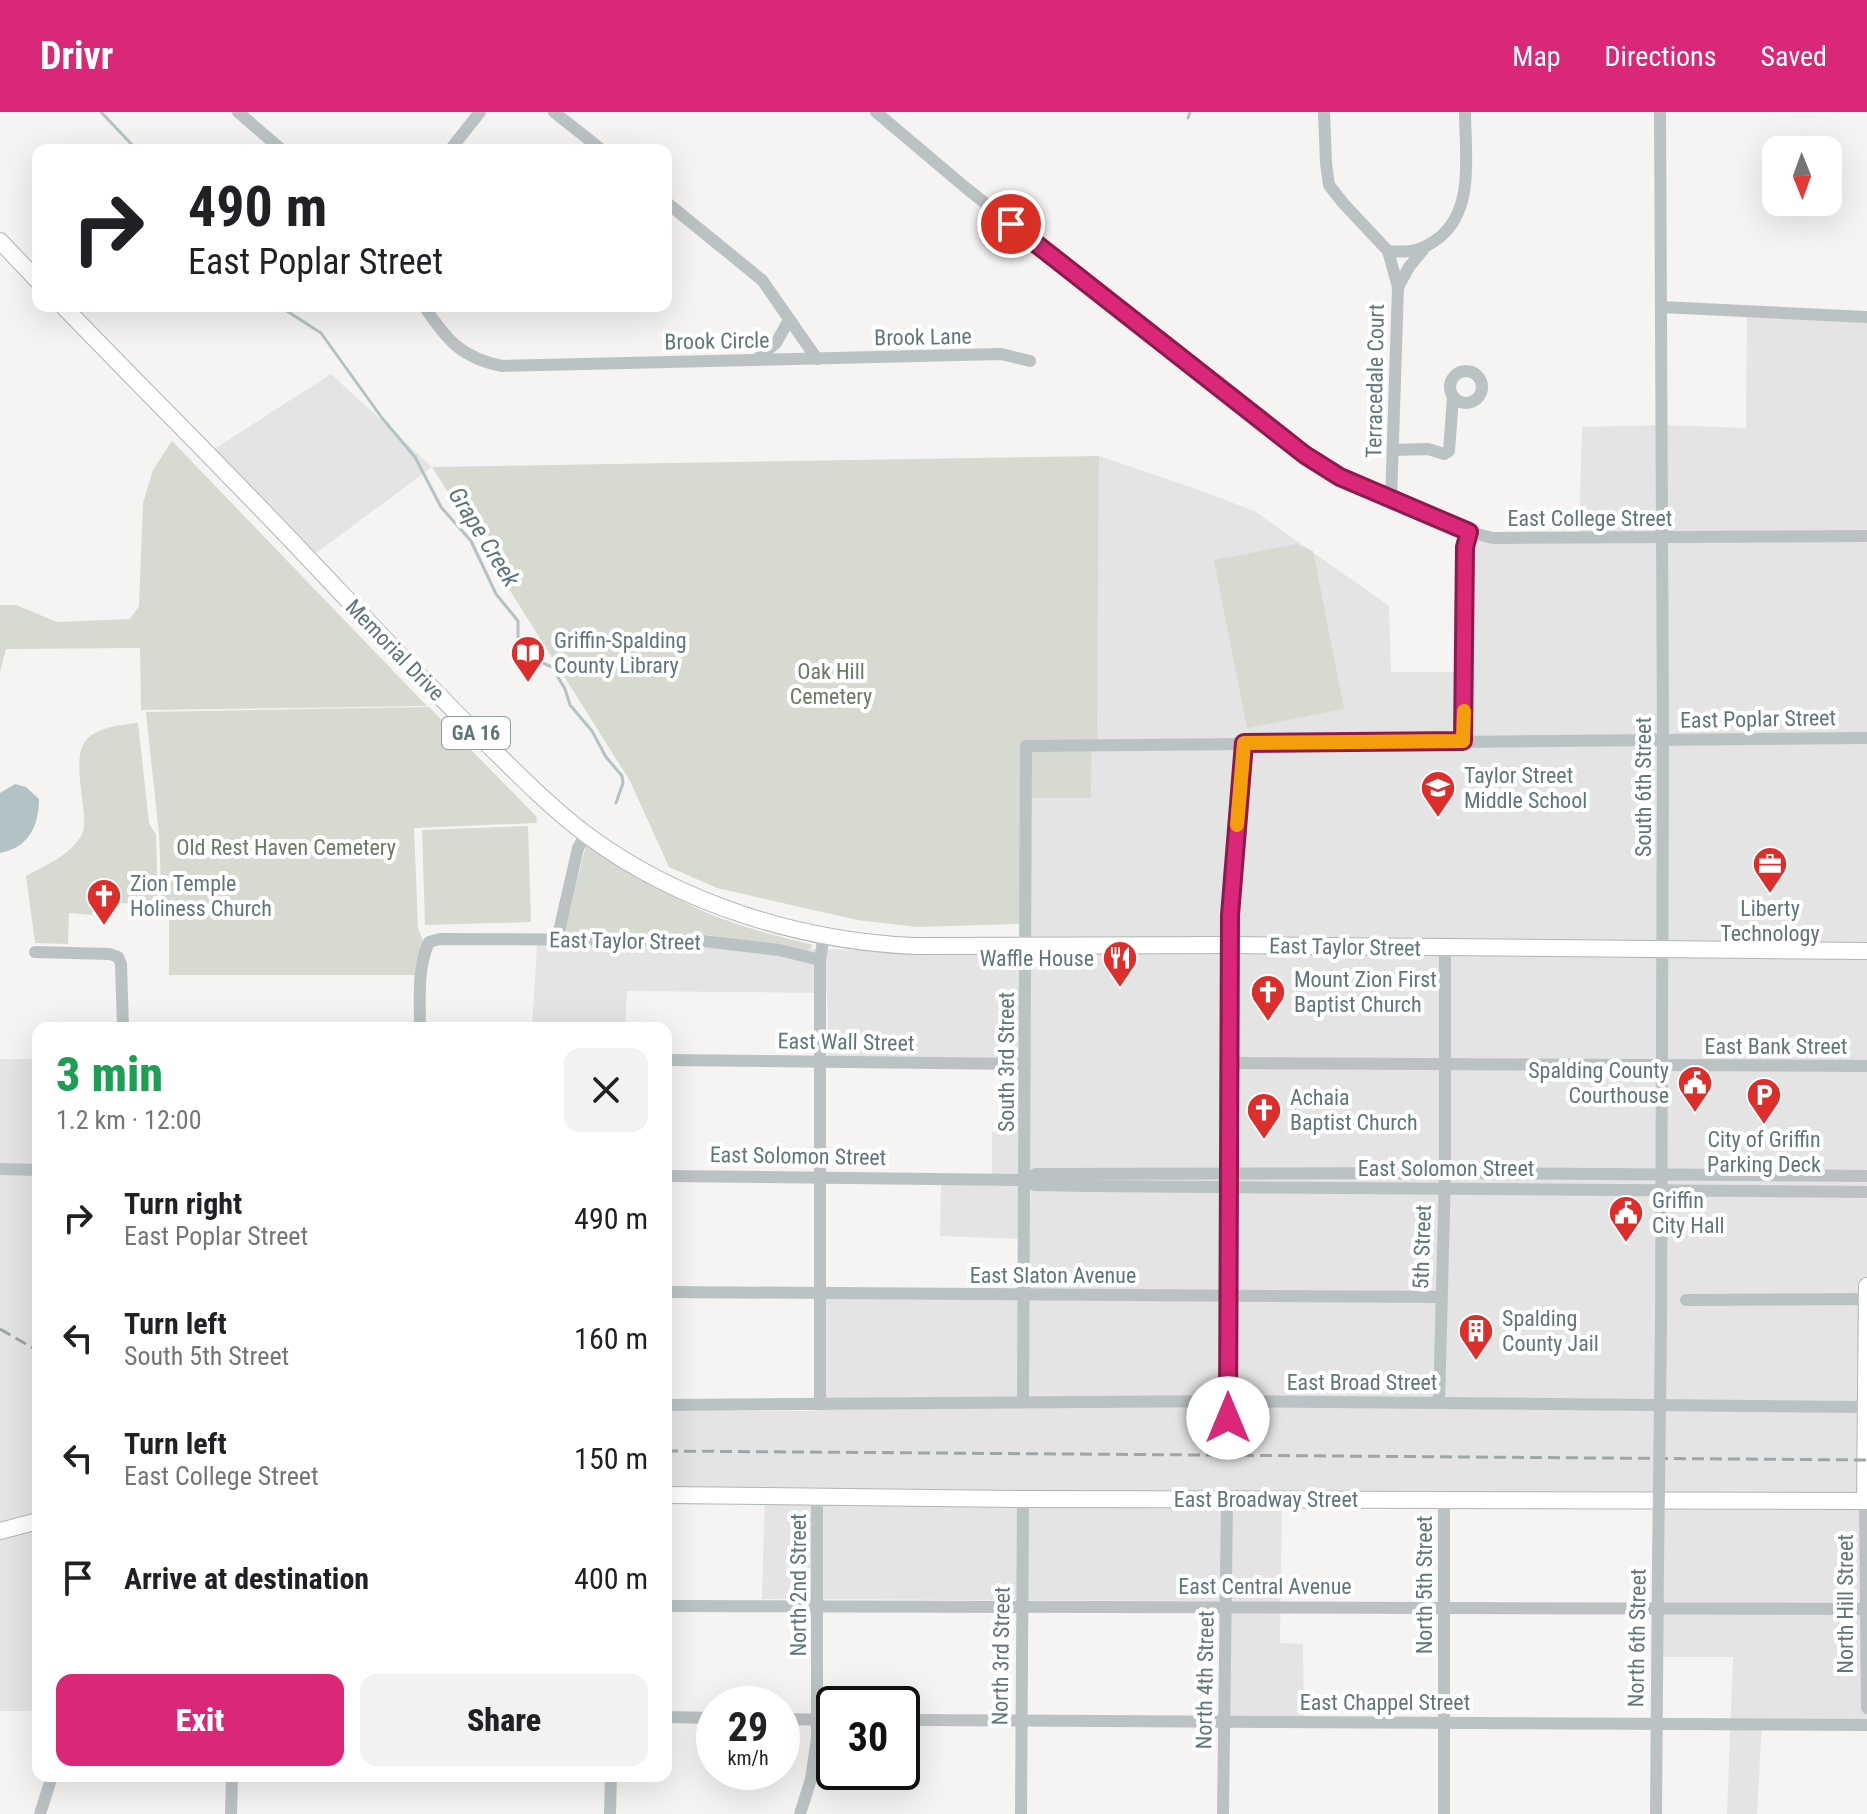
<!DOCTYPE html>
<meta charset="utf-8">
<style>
body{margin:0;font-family:"Roboto Condensed",sans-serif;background:#f2f2f2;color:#202124;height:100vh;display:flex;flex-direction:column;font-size:30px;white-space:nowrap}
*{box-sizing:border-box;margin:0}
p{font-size:26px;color:#757577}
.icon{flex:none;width:44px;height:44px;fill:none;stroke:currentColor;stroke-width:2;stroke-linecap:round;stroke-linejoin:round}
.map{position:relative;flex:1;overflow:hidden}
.panel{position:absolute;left:32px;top:910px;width:640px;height:760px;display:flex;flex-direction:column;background:#fff;border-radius:16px;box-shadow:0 8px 32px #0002}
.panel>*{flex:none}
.top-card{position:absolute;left:32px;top:32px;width:640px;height:168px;border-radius:16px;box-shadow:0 8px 32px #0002;background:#fff;color:#202124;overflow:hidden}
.needle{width:52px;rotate:179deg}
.fabs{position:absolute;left:1762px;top:24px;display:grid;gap:16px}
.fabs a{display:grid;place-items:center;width:80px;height:80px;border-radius:16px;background:#fff;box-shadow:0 8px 32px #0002;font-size:40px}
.speed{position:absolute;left:696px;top:1574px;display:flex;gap:16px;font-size:40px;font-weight:700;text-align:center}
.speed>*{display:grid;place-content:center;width:104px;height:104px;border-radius:50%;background:#fff;box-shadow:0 8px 32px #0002;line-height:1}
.speed small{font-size:20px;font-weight:400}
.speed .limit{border:4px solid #111;border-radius:12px;background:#fff;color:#111}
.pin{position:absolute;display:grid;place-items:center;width:68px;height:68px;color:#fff;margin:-34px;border:4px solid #fff;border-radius:50%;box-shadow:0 2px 8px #0007}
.me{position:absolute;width:88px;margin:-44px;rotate:0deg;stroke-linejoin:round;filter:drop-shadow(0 0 6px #0008)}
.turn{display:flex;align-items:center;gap:28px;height:168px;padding:0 24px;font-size:36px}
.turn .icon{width:104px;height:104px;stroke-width:2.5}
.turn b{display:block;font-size:56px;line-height:68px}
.round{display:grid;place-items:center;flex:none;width:84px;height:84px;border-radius:16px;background:#f2f2f2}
.summary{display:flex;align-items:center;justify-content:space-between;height:136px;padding:0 24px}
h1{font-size:48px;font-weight:800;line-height:60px;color:#1e9e55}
.action{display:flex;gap:16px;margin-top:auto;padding:16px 24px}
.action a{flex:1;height:92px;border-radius:16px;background:#db2777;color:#fff;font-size:32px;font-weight:800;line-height:92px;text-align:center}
.action a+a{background:#f2f2f2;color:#202124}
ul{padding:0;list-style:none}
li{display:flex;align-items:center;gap:24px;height:120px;padding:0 24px}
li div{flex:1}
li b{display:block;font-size:30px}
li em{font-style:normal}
header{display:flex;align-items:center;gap:48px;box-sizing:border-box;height:112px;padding:0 40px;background:#db2777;color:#fff}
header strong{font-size:38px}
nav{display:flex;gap:44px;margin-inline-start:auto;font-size:28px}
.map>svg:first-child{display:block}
.built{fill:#e3e4e3}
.green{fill:#d6dad1}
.water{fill:#b3c3c5}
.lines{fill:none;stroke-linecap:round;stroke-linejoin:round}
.stream{stroke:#b3c3c5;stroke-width:3}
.major-casing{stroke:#afb6b8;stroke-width:18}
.minor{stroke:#bbc2c3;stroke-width:12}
.major{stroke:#fff;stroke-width:16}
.rail{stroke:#9da6a9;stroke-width:3;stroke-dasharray:12 6;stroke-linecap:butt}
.minor-bridge{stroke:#bbc2c3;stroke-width:12}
.route-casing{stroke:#8e194d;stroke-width:20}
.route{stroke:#db2777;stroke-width:14}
.slow{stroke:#f59e0b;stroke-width:14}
.labels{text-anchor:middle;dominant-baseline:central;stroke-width:8;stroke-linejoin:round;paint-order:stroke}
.shield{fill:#fff;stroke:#909fa3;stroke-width:2}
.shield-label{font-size:20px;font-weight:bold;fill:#61767b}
.street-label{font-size:22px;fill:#61767b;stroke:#fff}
.poi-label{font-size:22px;fill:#61767b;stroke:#fff;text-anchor:start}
.park-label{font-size:22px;fill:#6c7964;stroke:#fff}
.water-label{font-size:24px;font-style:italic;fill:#5c7678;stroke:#fff}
</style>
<header>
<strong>Drivr</strong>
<nav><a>Map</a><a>Directions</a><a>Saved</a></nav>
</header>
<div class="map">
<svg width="1867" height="1702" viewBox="0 0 1867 1702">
<rect width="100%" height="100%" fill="#f5f4f2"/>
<!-- built -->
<g class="built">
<polygon points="1747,198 1867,206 1867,1613 1762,1610 1757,1702 1727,1702 1733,1545 1654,1545 1657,1389 1282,1386 1280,1531 1303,1532 1304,1605 1222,1604 1222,1489 762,1487 765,1383 666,1382 666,1299 814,1299 815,1175 1020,1180 1023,1127 940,1124 941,1068 992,1067 992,1020 1016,1018 1020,949 829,946 827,881 627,879 625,916 532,916 537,833 1021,840 1021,686 1091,686 1092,627 1097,627 1099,344 1205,380 1256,400 1389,494 1391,560 1465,560 1468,422 1579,422 1582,315 1663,313 1746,316"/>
<polygon points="331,262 432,355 312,444 213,338"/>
<rect x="0" y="947" width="38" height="652"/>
</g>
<!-- green -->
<g class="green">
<polygon points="172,329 427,594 141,598 140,536 6,537 0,560 0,493 16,493 57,510 130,507 139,494 143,391 153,358"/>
<polygon points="1099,344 1097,627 1092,628 1091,686 1022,686 1021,812 917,815 857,808 717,776 669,755 630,669 432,355"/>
<polygon points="1296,432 1313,439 1344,597 1247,616 1214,448"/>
<polygon points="429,595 536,704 537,711 414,716 418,816 423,829 415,863 169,863 169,797 162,795 159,722 146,600"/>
<path d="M138,611l11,100 7,12 2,72 -64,-7 -2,15 -23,-2 -1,31 -33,-1 -9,-67c20,-11 43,-20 55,-40 5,-9 3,-20 2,-30 -7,-58 -11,-77 55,-83z"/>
<polygon points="528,714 531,810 425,813 422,718"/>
<path d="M586,733c36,22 71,44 108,62 38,18 79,28 119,38l-5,6 -107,-17 -137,-1z"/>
</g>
<!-- water -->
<path class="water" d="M15,672l11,3 13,12c0,27 -11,49 -39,54v-60z"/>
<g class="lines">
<!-- stream -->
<g class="stream">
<polyline points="101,0 137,38"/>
<polyline points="1188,6 1190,0"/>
<polyline points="279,194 321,221 382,306 415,345 441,395 471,429 496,482 518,509 518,525 523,535 531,546 552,555 565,577 570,593 592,619 606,645 622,664 623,671 616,691"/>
</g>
<defs>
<g id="major">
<polyline points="0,129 38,169"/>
<path d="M63,194c81,84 164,166 245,252 55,58 110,117 167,174 36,35 72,73 112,103 93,69 213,106 328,111l315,-1 637,6"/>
<polyline points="666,1383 1023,1387 1867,1389"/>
<polyline points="1865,1389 1867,1174"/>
<polyline points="0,1419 38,1409"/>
</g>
</defs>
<!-- major casing -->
<use href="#major" class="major-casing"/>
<!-- minor -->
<g class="minor">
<polyline points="238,0 282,38"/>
<polyline points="554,0 602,38"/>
<path d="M876,0l90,76 339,267c57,35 122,68 188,83l374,-2"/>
<polyline points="1324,0 1326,51 1329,73 1343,91 1388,139 1398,175 1391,389"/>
<polyline points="1660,0 1663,628 1661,1212"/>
<polyline points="450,38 480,0"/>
<polyline points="666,90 762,168 817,247"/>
<path d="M1388,139c23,2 34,0 52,-14 35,-29 25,-84 25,-125"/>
<polyline points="1398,175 1409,155 1423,138"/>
<path d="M424,194c22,33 37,52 78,60l499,-12 29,7"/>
<polyline points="1661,195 1867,205"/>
<polyline points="756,248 776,231 789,208"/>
<circle cx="1466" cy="275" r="16"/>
<polyline points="1393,338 1428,337 1444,342 1449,339 1453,285"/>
<polyline points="1463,629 1465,435 1469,420"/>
<polyline points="557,828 578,736 586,722"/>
<polyline points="35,840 110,842 118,845 121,852 123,916"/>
<path d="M420,916c0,-28 -3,-60 9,-86l11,-3 255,1 84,10 41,10"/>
<polyline points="666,948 1025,952"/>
<polyline points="1229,951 1867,954"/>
<polyline points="0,1057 38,1058"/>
<polyline points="666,1064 1026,1068 1035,1073 1090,1074 1867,1080"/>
<polyline points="1026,1068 1036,1062 1462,1061 1867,1064"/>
<polyline points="666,1180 1440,1185"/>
<polyline points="1686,1188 1867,1187"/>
<polyline points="1023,1290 1026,634 1867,626"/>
<polyline points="1439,1291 1445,1061 1445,837"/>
<polyline points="820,1292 820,848 824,823"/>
<polyline points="666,1293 1228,1289 1866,1295"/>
<polyline points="1227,1323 1231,1075 1230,803 1244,631"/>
<polyline points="1865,1389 1867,1596"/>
<polyline points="666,1494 1867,1497"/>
<polyline points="666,1605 714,1606"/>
<polyline points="782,1607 834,1608"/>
<polyline points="902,1608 1867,1613"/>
<polyline points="40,1702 52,1664"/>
<polyline points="231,1702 232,1664"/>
<polyline points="610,1702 611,1664"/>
<polyline points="800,1702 811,1667 817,1627 817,1385"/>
<polyline points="1021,1702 1023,1387"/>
<polyline points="1223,1702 1227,1387"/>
<polyline points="1444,1702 1444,1387"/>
<polyline points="1656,1702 1658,1453"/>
</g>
<!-- major -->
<use href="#major" class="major"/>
<!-- rail -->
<g class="rail">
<polyline points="0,1217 38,1239"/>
<polyline points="666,1339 1867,1348"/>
</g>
<!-- minor-bridge -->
<polyline class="minor-bridge" points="1658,1453 1661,1212"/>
</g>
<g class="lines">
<defs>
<polyline id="route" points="1011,112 1305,343 1340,365 1469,420 1465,435 1463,629 1244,631 1230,803 1228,1306"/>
</defs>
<!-- route casing -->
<use href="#route" class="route-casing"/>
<!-- route -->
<use href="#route" class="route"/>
<!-- slow -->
<polyline class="slow" points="1237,713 1244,631 1463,629 1464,599"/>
</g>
<!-- icons -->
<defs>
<symbol id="library-pin" viewBox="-11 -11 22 30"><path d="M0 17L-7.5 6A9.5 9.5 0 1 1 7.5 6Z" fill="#dc2f2b" stroke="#fff"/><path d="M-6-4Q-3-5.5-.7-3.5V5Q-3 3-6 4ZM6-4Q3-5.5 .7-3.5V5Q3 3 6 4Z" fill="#fff"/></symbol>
<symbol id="school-pin" viewBox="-11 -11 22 30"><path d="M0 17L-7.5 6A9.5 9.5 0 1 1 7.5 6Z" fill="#dc2f2b" stroke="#fff"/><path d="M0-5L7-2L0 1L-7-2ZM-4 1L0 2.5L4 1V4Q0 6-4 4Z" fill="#fff"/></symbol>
<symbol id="office-pin" viewBox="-11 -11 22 30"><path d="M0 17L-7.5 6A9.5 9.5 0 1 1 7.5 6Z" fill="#dc2f2b" stroke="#fff"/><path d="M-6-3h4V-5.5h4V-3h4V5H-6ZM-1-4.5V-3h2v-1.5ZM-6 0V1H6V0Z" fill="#fff"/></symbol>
<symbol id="church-pin" viewBox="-11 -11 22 30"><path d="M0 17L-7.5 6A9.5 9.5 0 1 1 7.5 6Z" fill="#dc2f2b" stroke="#fff"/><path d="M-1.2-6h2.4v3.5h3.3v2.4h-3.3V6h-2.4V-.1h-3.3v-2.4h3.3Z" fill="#fff"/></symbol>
<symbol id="restaurant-pin" viewBox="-11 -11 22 30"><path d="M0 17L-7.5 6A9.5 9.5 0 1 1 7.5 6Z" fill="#dc2f2b" stroke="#fff"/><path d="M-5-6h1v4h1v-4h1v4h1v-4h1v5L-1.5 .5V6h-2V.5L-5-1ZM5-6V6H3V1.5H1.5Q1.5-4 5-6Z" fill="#fff"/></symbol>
<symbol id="civic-pin" viewBox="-11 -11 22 30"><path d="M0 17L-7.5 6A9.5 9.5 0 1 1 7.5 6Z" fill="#dc2f2b" stroke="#fff"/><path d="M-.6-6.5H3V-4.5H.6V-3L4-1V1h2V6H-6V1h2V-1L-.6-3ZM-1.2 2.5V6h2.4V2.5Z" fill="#fff"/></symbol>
<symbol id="parking-pin" viewBox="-11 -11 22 30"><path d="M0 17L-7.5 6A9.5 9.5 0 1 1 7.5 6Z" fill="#dc2f2b" stroke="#fff"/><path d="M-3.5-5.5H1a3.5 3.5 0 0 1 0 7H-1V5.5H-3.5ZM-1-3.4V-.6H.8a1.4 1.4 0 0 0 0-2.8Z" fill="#fff"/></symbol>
<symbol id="building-pin" viewBox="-11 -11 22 30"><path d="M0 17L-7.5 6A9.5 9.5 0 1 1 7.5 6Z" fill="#dc2f2b" stroke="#fff"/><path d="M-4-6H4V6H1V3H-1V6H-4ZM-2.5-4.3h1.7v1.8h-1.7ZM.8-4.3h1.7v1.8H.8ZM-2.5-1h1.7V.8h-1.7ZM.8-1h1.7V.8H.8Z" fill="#fff"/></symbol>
</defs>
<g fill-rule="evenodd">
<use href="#library-pin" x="508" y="521" width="40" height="54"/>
<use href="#school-pin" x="1418" y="656" width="40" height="54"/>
<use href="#office-pin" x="1750" y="732" width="40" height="54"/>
<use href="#church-pin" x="84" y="764" width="40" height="54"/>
<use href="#restaurant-pin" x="1100" y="826" width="40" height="54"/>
<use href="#church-pin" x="1248" y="860" width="40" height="54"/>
<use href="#civic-pin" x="1675" y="951" width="40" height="54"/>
<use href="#parking-pin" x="1744" y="963" width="40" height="54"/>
<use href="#church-pin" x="1244" y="978" width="40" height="54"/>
<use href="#civic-pin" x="1606" y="1081" width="40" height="54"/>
<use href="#building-pin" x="1456" y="1199" width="40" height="54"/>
</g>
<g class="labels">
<!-- shield labels -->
<rect class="shield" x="442" y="605" width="68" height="32" rx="6"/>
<g class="shield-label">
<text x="476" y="621">GA 16</text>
</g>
<!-- street labels -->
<g class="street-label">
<text transform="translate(923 225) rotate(-1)">Brook Lane</text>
<text transform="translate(717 229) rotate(-1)">Brook Circle</text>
<text transform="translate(1375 269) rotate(-89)">Terracedale Court</text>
<text x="1590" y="406">East College Street</text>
<text transform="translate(395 538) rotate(46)">Memorial Drive</text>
<text transform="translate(1758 607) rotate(-1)">East Poplar Street</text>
<text transform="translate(1643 675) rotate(-90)">South 6th Street</text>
<text transform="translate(625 829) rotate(1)">East Taylor Street</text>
<text transform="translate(1345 835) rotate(1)">East Taylor Street</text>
<text transform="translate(846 930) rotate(1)">East Wall Street</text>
<text x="1776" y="934">East Bank Street</text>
<text transform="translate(1006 950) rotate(-90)">South 3rd Street</text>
<text transform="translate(798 1044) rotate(1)">East Solomon Street</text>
<text x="1446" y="1056">East Solomon Street</text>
<text transform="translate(1422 1135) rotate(-88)">5th Street</text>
<text x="1053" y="1163">East Slaton Avenue</text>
<text x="1362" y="1270">East Broad Street</text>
<text x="1266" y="1387">East Broadway Street</text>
<text transform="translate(798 1473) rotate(-90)">North 2nd Street</text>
<text transform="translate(1424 1473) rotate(-90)">North 5th Street</text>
<text x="1265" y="1474">East Central Avenue</text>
<text transform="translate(1845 1492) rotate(-90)">North Hill Street</text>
<text transform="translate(1637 1526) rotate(-89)">North 6th Street</text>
<text transform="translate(1001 1544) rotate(-89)">North 3rd Street</text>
<text transform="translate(1205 1568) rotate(-89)">North 4th Street</text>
<text x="1385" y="1590">East Chappel Street</text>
</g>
<!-- poi labels -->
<g class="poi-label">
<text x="554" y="528">Griffin-Spalding<tspan x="554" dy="25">County Library</tspan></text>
<text x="1464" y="663">Taylor Street<tspan x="1464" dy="25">Middle School</tspan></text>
<text x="130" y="771">Zion Temple<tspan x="130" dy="25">Holiness Church</tspan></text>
<text x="1770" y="796" text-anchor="middle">Liberty<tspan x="1770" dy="25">Technology</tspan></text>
<text x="1094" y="846" text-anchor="end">Waffle House</text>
<text x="1294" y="867">Mount Zion First<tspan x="1294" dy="25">Baptist Church</tspan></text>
<text x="1669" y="958" text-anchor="end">Spalding County<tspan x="1669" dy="25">Courthouse</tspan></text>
<text x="1290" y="985">Achaia<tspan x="1290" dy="25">Baptist Church</tspan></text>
<text x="1764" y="1027" text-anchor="middle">City of Griffin<tspan x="1764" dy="25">Parking Deck</tspan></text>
<text x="1652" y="1088">Griffin<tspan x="1652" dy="25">City Hall</tspan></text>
<text x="1502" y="1206">Spalding<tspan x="1502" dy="25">County Jail</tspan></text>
</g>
<!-- park labels -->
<g class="park-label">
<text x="831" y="559">Oak Hill<tspan x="831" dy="25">Cemetery</tspan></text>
<text x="286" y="735">Old Rest Haven Cemetery</text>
</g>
<!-- water labels -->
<g class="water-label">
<text transform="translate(484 425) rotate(58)">Grape Creek</text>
</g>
</g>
</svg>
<div class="fabs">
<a><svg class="needle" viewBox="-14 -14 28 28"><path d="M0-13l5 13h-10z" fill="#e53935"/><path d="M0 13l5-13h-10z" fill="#757577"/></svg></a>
</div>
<div class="speed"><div>29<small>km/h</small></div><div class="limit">30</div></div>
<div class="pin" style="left:1011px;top:112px;background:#d93025"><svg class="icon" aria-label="arrive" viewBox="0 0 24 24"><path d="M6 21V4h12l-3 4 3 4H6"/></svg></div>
<svg class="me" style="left:1228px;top:1306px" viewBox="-20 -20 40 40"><circle r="19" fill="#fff"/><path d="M0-13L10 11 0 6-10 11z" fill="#db2777"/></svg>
<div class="top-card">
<div class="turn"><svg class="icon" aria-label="right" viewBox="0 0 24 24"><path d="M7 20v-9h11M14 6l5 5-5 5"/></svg><div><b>490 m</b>East Poplar Street</div></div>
</div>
<section class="panel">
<div class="summary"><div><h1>3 min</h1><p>1.2 km · 12:00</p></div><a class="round"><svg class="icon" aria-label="close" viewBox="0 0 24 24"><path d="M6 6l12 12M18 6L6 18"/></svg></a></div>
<ul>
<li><svg class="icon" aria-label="right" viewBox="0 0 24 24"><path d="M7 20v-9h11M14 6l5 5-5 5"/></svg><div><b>Turn right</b><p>East Poplar Street</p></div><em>490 m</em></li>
<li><svg class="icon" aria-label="left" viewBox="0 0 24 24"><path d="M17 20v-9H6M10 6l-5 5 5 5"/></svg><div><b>Turn left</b><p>South 5th Street</p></div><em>160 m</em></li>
<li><svg class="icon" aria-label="left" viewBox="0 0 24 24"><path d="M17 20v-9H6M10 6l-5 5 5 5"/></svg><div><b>Turn left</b><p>East College Street</p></div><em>150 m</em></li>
<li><svg class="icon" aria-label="arrive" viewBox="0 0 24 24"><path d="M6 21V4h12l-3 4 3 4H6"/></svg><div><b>Arrive at destination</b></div><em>400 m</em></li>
</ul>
<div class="action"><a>Exit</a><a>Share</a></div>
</section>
</div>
